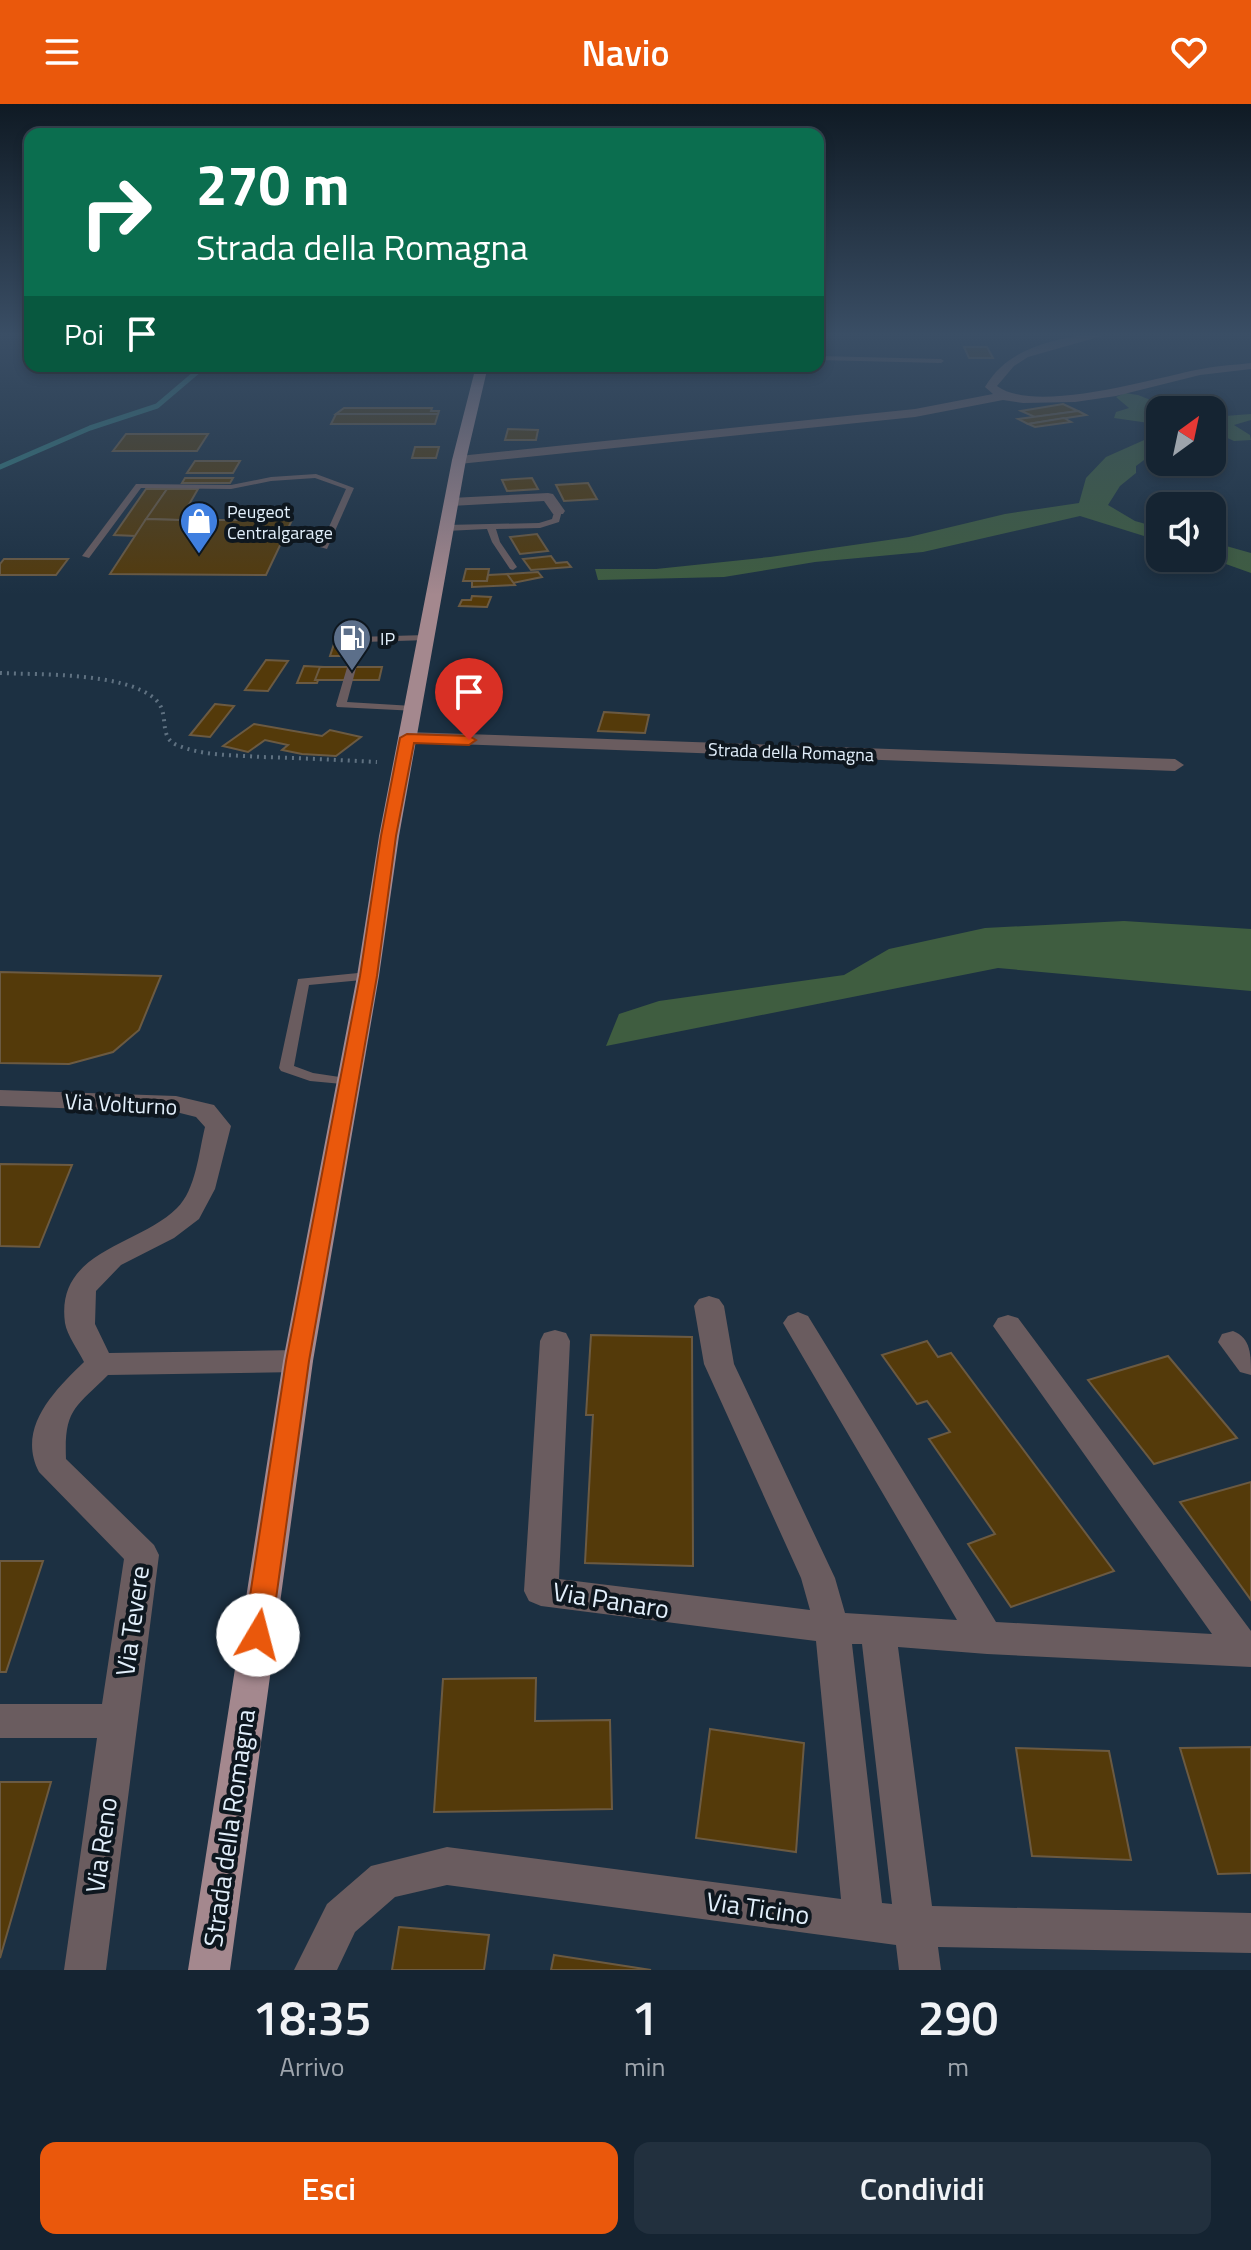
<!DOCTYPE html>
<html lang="it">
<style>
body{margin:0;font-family:"Titillium Web",sans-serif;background:#22303e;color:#f1f3f6;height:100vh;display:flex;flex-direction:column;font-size:30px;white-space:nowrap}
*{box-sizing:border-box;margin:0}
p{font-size:26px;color:#9da4ac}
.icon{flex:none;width:44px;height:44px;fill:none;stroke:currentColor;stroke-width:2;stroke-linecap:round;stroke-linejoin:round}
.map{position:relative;height:1866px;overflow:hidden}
.drawer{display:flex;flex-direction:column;background:#152432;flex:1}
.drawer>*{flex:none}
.hud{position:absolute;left:24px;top:24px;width:800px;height:244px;border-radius:16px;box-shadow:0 4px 12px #0003,0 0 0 2px #34414d;background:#0b6e4f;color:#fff;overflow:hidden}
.needle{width:52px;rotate:33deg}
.controls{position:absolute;left:1146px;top:292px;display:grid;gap:16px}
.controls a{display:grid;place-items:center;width:80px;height:80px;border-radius:16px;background:#152432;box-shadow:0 4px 12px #0003,0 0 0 2px #34414d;font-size:40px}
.pin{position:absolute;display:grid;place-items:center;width:68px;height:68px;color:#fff;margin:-82px -34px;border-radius:50% 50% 50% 0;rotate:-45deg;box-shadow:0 0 8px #0007}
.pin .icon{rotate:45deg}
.me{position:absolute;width:88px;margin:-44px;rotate:8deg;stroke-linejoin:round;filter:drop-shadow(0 0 6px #0008)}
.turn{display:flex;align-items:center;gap:28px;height:168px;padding:0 40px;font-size:36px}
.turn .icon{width:104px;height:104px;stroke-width:2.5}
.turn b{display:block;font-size:56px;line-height:68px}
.then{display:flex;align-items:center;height:76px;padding:0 40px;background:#0003;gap:16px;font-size:30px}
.eta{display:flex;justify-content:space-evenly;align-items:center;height:136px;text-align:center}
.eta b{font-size:48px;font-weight:600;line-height:56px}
.cta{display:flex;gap:16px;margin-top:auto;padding:16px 40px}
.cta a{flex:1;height:92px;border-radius:16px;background:#ea580c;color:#fff;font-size:32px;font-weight:600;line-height:92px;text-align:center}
.cta a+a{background:#22303e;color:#f1f3f6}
header{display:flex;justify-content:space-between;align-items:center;height:104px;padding:0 40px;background:#ea580c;color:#fff;font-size:36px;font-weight:600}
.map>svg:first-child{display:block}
.green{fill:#3f5d40}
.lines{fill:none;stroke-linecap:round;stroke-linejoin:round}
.stream{stroke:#337a7d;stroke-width:5}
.building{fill:#543a0a;stroke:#6b5a42;stroke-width:2}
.path{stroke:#5f7181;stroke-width:4;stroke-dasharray:2 5;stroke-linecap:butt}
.lane{fill:#6a5c5f;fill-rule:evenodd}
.street{fill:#6a5c5f;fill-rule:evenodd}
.primary{fill:#a4888e;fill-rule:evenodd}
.route{fill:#ea580c;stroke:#983908;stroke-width:2}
.labels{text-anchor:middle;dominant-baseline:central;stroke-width:8;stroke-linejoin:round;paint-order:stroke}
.far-poi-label{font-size:18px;fill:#e2effb;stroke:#0e171f;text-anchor:start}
.far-street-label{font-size:18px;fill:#e2effb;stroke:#0e171f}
.street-label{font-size:22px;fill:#e2effb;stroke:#0e171f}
.near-street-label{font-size:26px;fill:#e2effb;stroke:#0e171f}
</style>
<header><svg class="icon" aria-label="menu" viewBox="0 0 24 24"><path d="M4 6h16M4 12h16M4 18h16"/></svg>Navio<svg class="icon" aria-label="heart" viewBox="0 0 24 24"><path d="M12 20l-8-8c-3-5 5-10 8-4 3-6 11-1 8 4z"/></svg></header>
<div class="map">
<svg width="1251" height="1866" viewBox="0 0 1251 1866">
<rect width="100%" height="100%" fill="#1c3042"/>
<!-- green -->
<g class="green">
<polygon points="1125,289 1138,291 1176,306 1160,306 1160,324 1156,320 1114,314 1116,308 1129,304 1116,293"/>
<polygon points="1251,310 1251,316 1234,321 1250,331 1251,336 1234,337 1212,327 1212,313"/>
<polygon points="1160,329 1160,344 1136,362 1136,369 1120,382 1108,401 1135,417 1160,424 1160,437 1080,412 923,448 815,458 724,473 598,476 595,465 656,465 770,453 909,433 1005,410 1079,399 1086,374 1106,353"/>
<polygon points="1212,438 1251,449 1251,469 1209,454 1212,454"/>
<polygon points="1124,817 1251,825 1251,887 998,864 606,942 619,910 659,897 844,871 889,845 985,824"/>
</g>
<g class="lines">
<!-- stream -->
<polyline class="stream" points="0,363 90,324 157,302 204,262"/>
</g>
<!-- building -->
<g class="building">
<polygon points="964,243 987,243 993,254 969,254"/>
<polygon points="1063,300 1078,307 1035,313 1021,307"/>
<polygon points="344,304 432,304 431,307 439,307 438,310 336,310"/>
<polygon points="1078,307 1086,311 1028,320 1018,315"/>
<polygon points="336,310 438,310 435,320 331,320"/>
<polygon points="1064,314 1071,318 1035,323 1028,320"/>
<polygon points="508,325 538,326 536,336 505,336"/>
<polygon points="126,330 208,330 197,347 113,347"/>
<polygon points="415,343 439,343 436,354 412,354"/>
<polygon points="195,357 240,357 233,369 187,369"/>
<polygon points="185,374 233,374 230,379 182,379"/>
<polygon points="532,374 538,385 507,387 502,376"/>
<polygon points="588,379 597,395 564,397 556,381"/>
<polygon points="146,385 167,385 136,432 114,431"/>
<polygon points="167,385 198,385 180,416 146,415"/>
<polygon points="184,408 208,408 204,416 180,416"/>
<polygon points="146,415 180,416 292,416 266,471 110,470"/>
<polygon points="537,430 548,447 520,450 510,433"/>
<polygon points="551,452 556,459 567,458 571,463 531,466 523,455"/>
<polygon points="4,455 68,455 56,471 0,471 0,460"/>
<polygon points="466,465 489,465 487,477 463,477"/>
<polygon points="538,468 542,473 513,479 507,470"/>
<polygon points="507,470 515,481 472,483 472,477 487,477 488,471"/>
<polygon points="472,492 491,493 487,503 459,502 462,496 471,496"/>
<polygon points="334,540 359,540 355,552 330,552"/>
<polygon points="266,556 288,557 268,587 245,586"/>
<polygon points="304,562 323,563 317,579 297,579"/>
<polygon points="320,563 382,563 379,576 315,576"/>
<polygon points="215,600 234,602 210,633 190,631"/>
<polygon points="604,608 649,611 645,629 598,627"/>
<polygon points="254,620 322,632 330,626 361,633 336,652 302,650 282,646 288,641 265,636 248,648 223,642"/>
<polygon points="0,868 161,872 139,926 113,948 69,960 0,959"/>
<polygon points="0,1060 72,1061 39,1143 0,1142"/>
<polygon points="591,1231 692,1233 693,1462 585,1459 593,1311 586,1311"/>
<polygon points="927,1237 938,1253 951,1249 1114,1467 1011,1503 968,1440 995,1430 929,1335 950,1328 927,1297 917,1300 882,1251"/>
<polygon points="1168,1252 1237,1334 1154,1360 1088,1276"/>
<polygon points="1251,1378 1251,1496 1180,1398"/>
<polygon points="0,1457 43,1457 6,1568 0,1568"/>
<polygon points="536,1574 535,1617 610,1616 612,1705 434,1708 443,1575"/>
<polygon points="710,1625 804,1639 796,1748 696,1734"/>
<polygon points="1251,1643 1251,1769 1218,1770 1180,1644"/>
<polygon points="1016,1644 1109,1647 1131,1756 1032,1752"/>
<polygon points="0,1678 51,1678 0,1854"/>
<polygon points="399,1823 489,1831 484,1866 392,1866"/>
<polygon points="554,1851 651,1866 551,1866"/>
</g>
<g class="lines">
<!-- path -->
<path class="path" d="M0,569c40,2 124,-1 155,26 16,14 2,38 22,46 25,11 57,10 84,12 39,1 77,3 116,5"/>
<!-- lane -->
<g class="lane">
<polygon points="818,252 941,255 944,257 941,259 818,256"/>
<polygon points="316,370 354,384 327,445 320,443 346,385 315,374 271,377 231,385 141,384 89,454 82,452 136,380 231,381 271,373"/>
<polygon points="555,405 562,407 559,418 540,424 496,425 500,438 517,463 513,466 510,465 492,438 487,425 446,427 442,424 446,421 539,419 552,415"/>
<polygon points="426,531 431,534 429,536 363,538 347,598 413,602 418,605 417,607 337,603 336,601 356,533"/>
<polygon points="368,868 375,872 373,875 309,881 294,962 313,969 353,975 355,978 353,981 310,977 281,967 279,964 298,875"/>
</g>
<!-- street -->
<g class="street">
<path d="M1088,230h21l-81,23 -14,9 -17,20c38,28 154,-7 199,-16 18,-4 37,-5 55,-7v6l-51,6 -84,21 -41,6 -52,1 -20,-3 -88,17 -456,47 -7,-4 7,-4 456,-47 78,-15 -8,-7c22,-38 63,-46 103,-53z"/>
<polygon points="548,389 553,390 565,407 563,410 553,410 544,397 451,402 444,398 451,394"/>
<polygon points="407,628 1175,655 1184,661 1175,667 401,638 398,634"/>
<path d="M0,986l176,6 38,9 17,21 -16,63 -16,30 -25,19 -53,27 -25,26 -1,33 14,29 189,-3 11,3 4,8 -4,8 -11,3 -190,3c-33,33 -44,34 -42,84l88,86 5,10 -53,415h-42l33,-232h-97v-34h102l22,-145 -85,-87c-23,-44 16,-82 45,-110 -6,-12 -17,-27 -19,-39 -10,-73 74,-77 112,-115 19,-18 22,-57 28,-81l-9,-10 -20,-5 -176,-6z"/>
<path d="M709,1192l10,3 5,7 10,58 101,214 10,35 112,7 -174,-297 5,-7 10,-4 10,4 188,306 216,12 -219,-308 5,-8 10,-3 10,3 233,313v36l-264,-13 -89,-7 34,259 319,7v40l-313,-6 3,23h-42l-3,-25 -449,-60 -52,12 -40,35 -18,38h-43l33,-66 44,-38 76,-19 394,52 -25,-258 -275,-35 -12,-5 -5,-10 16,-250 4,-8 11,-3 11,3 4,8 -11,238 251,31 -9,-32 -97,-214 -10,-58 5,-7zM852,1540h10l30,260 -10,-1z"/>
<path d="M1233,1227c18,7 18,24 18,44l-11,-3 -22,-30 4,-8z"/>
</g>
<!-- primary -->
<polygon class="primary" points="476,262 488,262 466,356 399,732 379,872 313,1257 230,1866 188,1866 283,1257 357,872 379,732 452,356"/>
</g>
<!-- sky -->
<linearGradient id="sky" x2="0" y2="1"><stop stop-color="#0f1a24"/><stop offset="0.47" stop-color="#3a4e65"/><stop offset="1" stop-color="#3a4e65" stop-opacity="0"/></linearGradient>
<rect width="1251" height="491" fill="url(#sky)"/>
<!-- route -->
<polygon class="route" points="407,630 469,632 476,636 469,641 414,639 396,732 377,872 309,1257 271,1531 267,1539 258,1543 248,1539 244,1531 286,1257 360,872 381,732 400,634"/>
<!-- icons -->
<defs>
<symbol id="shop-pin" viewBox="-11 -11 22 30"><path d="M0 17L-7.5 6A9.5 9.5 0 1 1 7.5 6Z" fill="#3f7fe0" stroke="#0e171f"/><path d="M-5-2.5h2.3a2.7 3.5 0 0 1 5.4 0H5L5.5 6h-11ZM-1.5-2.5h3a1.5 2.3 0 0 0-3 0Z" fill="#fff"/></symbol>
<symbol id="fuel-pin" viewBox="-11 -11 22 30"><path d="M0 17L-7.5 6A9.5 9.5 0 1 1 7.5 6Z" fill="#5c6f8a" stroke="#0e171f"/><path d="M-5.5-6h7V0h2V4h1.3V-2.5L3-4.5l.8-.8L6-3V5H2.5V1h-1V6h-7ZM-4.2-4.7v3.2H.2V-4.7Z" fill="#fff"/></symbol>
</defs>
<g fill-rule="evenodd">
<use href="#shop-pin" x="177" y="395" width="44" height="60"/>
<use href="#fuel-pin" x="330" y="512" width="44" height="60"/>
</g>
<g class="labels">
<!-- far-poi labels -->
<g class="far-poi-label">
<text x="227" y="407">Peugeot<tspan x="227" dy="21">Centralgarage</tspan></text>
<text x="380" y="534">IP</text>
</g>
<!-- far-street labels -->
<g class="far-street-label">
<text transform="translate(791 648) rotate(2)">Strada della Romagna</text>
</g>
<!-- street labels -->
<g class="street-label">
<text transform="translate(121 1000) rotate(3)">Via Volturno</text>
</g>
<!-- near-street labels -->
<g class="near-street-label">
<text transform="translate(611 1496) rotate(9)">Via Panaro</text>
<text transform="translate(132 1517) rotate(-82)">Via Tevere</text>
<text transform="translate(229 1724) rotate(-82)">Strada della Romagna</text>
<text transform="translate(101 1741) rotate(-82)">Via Reno</text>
<text transform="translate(758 1804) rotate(8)">Via Ticino</text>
</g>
</g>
</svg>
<div class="controls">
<a><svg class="needle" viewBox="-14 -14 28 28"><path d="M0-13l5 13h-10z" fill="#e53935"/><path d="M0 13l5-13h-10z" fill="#9da4ac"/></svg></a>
<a><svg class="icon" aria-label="sound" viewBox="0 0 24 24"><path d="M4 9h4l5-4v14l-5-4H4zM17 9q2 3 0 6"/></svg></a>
</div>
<div class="pin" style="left:469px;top:636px;background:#d93025"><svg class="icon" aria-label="arrive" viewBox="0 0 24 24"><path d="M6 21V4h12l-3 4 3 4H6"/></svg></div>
<svg class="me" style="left:258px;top:1531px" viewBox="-20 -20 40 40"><circle r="19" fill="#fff"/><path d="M0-13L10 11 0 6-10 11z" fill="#ea580c"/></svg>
<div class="hud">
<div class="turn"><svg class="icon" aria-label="right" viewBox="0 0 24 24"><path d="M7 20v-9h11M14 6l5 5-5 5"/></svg><div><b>270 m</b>Strada della Romagna</div></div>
<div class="then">Poi<svg class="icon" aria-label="arrive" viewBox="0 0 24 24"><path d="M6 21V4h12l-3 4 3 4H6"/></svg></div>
</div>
</div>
<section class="drawer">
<div class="eta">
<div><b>18:35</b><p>Arrivo</p></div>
<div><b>1</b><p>min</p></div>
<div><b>290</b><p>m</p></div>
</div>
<div class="cta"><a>Esci</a><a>Condividi</a></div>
</section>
